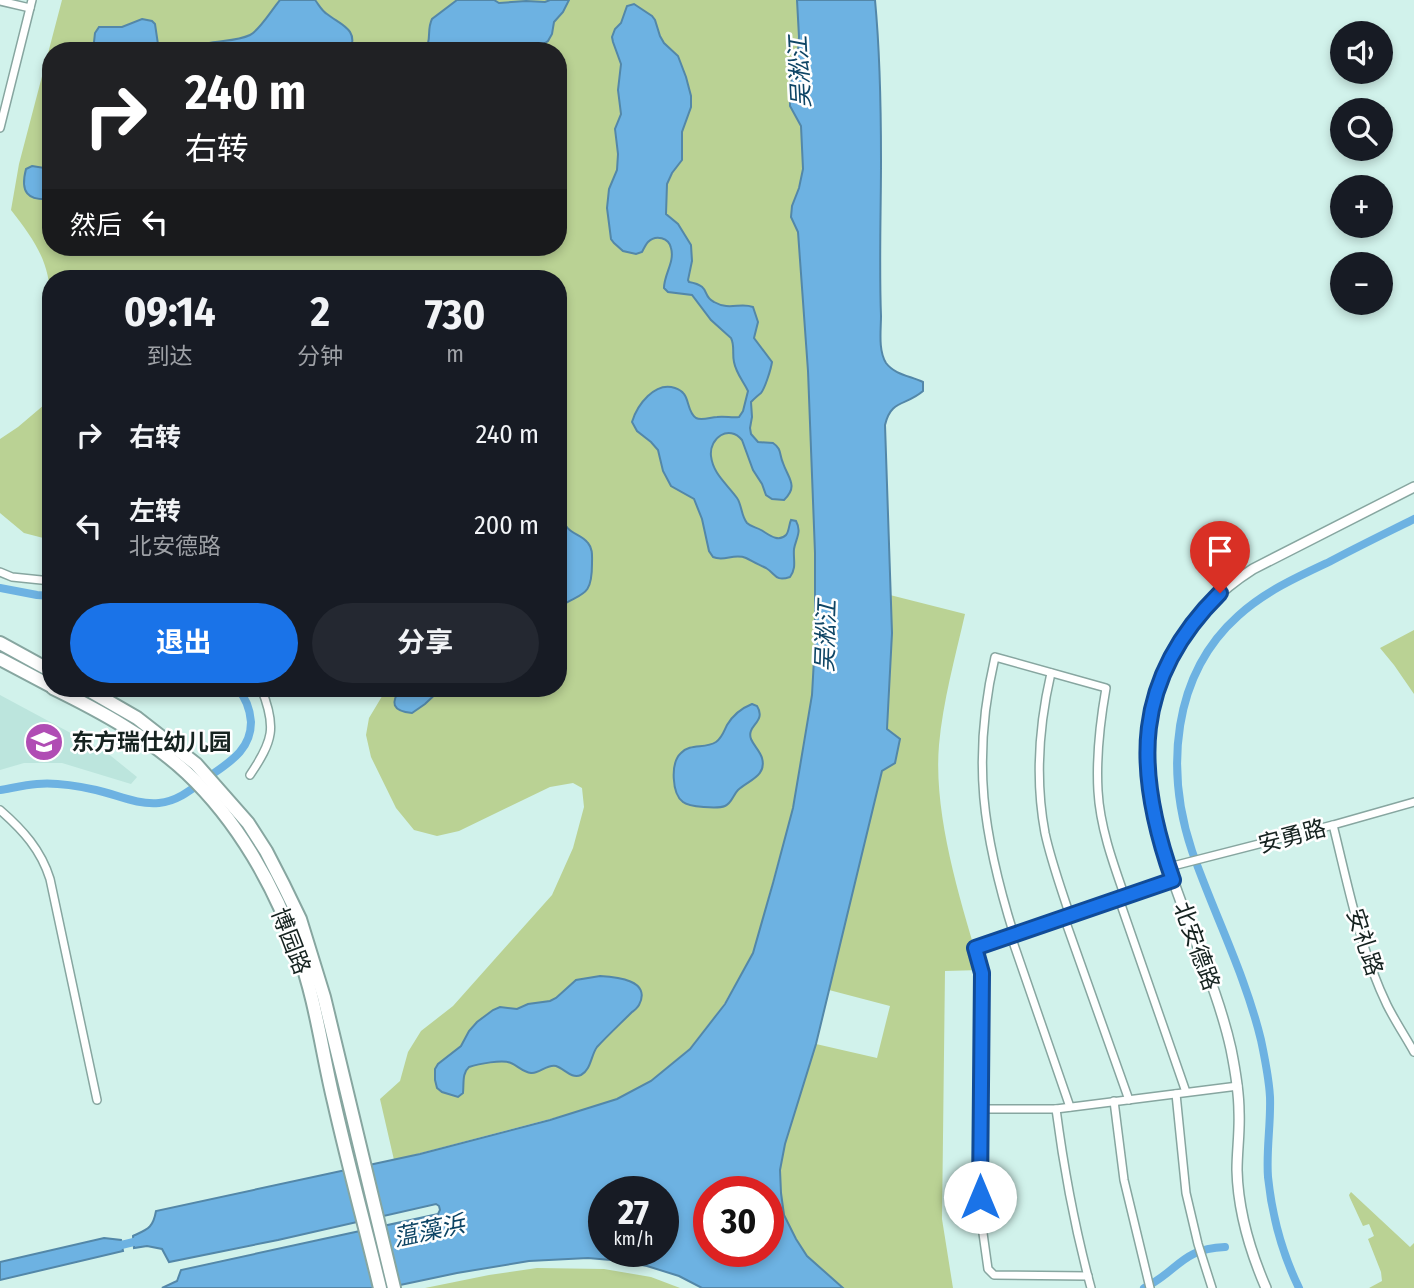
<!DOCTYPE html>
<html lang="zh">
<meta charset="utf-8">
<style>
body{margin:0;font-family:"Fira Sans Condensed","Noto Sans SC",sans-serif;background:#242831;color:#f1f3f6;height:100vh;display:flex;flex-direction:column;font-size:26px;white-space:nowrap}
*{box-sizing:border-box;margin:0}
p{font-size:23px;color:#9ea1a6}
.icon{flex:none;width:38px;height:38px;fill:none;stroke:currentColor;stroke-width:2;stroke-linecap:round;stroke-linejoin:round}
.map{position:relative;flex:1;overflow:hidden}
.panel{position:absolute;left:42px;top:270px;width:525px;height:427px;display:flex;flex-direction:column;background:#171b24;border-radius:28px;box-shadow:0 4px 10px #0003}
.panel>*{flex:none}
.hud{position:absolute;left:42px;top:42px;width:525px;height:214px;border-radius:28px;box-shadow:0 4px 10px #0003;background:#202124;color:#fff;overflow:hidden}
.tools{position:absolute;left:1330px;top:21px;display:grid;gap:14px}
.tools a{display:grid;place-items:center;width:63px;height:63px;border-radius:50%;background:#171b24;box-shadow:0 4px 10px #0003;font-size:35px}
.speed{position:absolute;left:588px;top:1176px;display:flex;gap:14px;font-size:35px;font-weight:700;text-align:center}
.speed>*{display:grid;place-content:center;width:91px;height:91px;border-radius:50%;background:#171b24;box-shadow:0 4px 10px #0003;line-height:1}
.speed small{font-size:18px;font-weight:400}
.speed .limit{border:10px solid #d22;background:#fff;color:#111}
.pin{position:absolute;display:grid;place-items:center;width:60px;height:60px;color:#fff;margin:-72px -30px;border-radius:50% 50% 50% 0;rotate:-45deg;box-shadow:0 0 7px #0007}
.pin .icon{rotate:45deg}
.me{position:absolute;width:77px;margin:-38px;rotate:0deg;stroke-linejoin:round;filter:drop-shadow(0 0 5px #0008)}
.turn{display:flex;align-items:center;gap:24px;height:147px;padding:0 28px;font-size:32px}
.turn .icon{width:91px;height:91px;stroke-width:2.5}
.turn b{display:block;font-size:49px;line-height:60px}
.then{display:flex;align-items:center;height:66px;padding:0 28px;background:#0003;gap:14px;font-size:26px}
.eta{display:flex;justify-content:space-evenly;align-items:center;height:119px;text-align:center}
.eta b{font-size:42px;font-weight:700;line-height:49px}
.action{display:flex;gap:14px;margin-top:auto;padding:14px 28px}
.action a{flex:1;height:80px;border-radius:42px;background:#1a73e8;color:#fff;font-size:28px;font-weight:700;line-height:80px;text-align:center}
.action a+a{background:#242831;color:#f1f3f6}
ul{padding:0;list-style:none}
li{display:flex;align-items:center;gap:21px;height:91px;padding:0 28px}
li div{flex:1}
li b{display:block;font-size:26px}
li em{font-style:normal}
.map>svg:first-child{display:block}
.built{fill:#bce5dd}
.green{fill:#bad294;fill-rule:evenodd}
.water{fill:#6db2e2;stroke:#5387a8;stroke-width:2;fill-rule:evenodd}
.lines{fill:none;stroke-linecap:round;stroke-linejoin:round}
.canal{stroke:#6db2e2;stroke-width:8}
.minor-casing{stroke:#87a6a0;stroke-width:10}
.tertiary-casing{stroke:#87a6a0;stroke-width:12}
.primary-casing{stroke:#87a6a0;stroke-width:16}
.minor{stroke:#fff;stroke-width:7}
.tertiary{stroke:#fff;stroke-width:9}
.primary{stroke:#fff;stroke-width:12}
.route-casing{stroke:#114b97;stroke-width:18}
.route{stroke:#1a73e8;stroke-width:12}
.labels{text-anchor:middle;dominant-baseline:central;stroke-width:5;stroke-linejoin:round;paint-order:stroke}
.poi-label{font-size:23px;font-weight:bold;fill:#162320;stroke:#fff;text-anchor:start}
.street-label{font-size:23px;fill:#162320;stroke:#fff}
.water-label{font-size:24px;font-style:italic;fill:#0e4565;stroke:#fff}
</style>
<div class="map">
<svg width="1414" height="1288" viewBox="0 0 1414 1288">
<rect width="100%" height="100%" fill="#d1f2eb"/>
<!-- built -->
<polygon class="built" points="0,695 106,752 137,777 131,784 62,763 24,763 0,770"/>
<!-- green -->
<g class="green">
<path d="M62,0h735l2,37 -2,27 -7,20v22l11,20 2,43 -4,19 -7,18 -1,11 7,15 10,139 7,182v88l-3,54 -19,113 -40,145 -29,51 -34,44 -39,33 -34,18 -29,10 -194,51 -14,-61 20,-18 8,-29 13,-21 32,-25 99,-111 21,-47 11,-41 -2,-19 -9,-5 -23,4 -91,44 -22,5 -23,-6 -18,-22 -25,-51 -5,-22 3,-17 18,-30h171v-410h-507v64l-7,-3c2,-11 5,-22 6,-33 2,-42 -15,-65 -39,-96l8,-46zM51,51h507v196h-507z"/>
<polygon points="51,399 51,540 24,533 0,513 0,439 18,427"/>
<path d="M890,595l75,19c-10,44 -22,87 -26,131 -6,71 22,158 42,225l-36,1 -3,248 11,69h-110l-36,-32 -11,-17 -12,-24 -3,-22 -1,-23 5,-26 31,-100 61,14 13,-52 -61,-16 53,-219 5,-42 5,-96z"/>
<polygon points="1414,630 1414,694 1394,665 1380,648"/>
<polygon points="1351,1192 1410,1247 1414,1243 1414,1288 1369,1288 1382,1281 1381,1272 1368,1239 1374,1236 1369,1224 1363,1226 1350,1198 1349,1195"/>
<polygon points="537,1268 604,1269 651,1277 680,1288 425,1288 489,1275"/>
</g>
<!-- water -->
<g class="water">
<path d="M280,0h35c4,5 7,11 12,14 14,11 32,15 23,37h-100l-15,-5 -45,5c18,-13 41,-7 60,-16 9,-4 23,-27 30,-35z"/>
<path d="M457,0h37l5,3 27,-2 19,1 5,-2h19l-6,12 -9,10 -2,12 -4,7 -15,10h-110c10,-10 3,-20 9,-32z"/>
<path d="M797,0h78c5,53 6,107 6,160 0,52 -2,104 0,156 0,14 -3,34 5,47 9,12 25,13 37,19v9c-17,15 -32,8 -38,34l7,208 -5,96 13,10 -5,24 -13,8 -66,273 -31,100 -5,26 1,23 3,22 12,24 11,17 36,32h-141l-23,-12 -32,-10 -36,-6 -23,-2 -59,3 -72,12 -71,15h-224l15,-7 4,-11 257,-56 2,-4 -1,-4 -3,-2 -158,36 -109,22 -7,-13 -15,-3 -13,2 -1,-12c15,-7 20,-8 23,-25l264,-57 130,-34 67,-21 34,-18 39,-32 35,-45 28,-51 20,-70 20,-75 19,-113 3,-54v-88l-7,-182 -10,-139 -7,-15 1,-11 7,-18 4,-19 -2,-43 -11,-20v-22l7,-20 2,-27zM604,1192h59v59h-59zM709,1192h59v59h-59z"/>
<path d="M634,4l18,12 3,4 5,16 4,7 14,13 8,21 5,19v11l-9,25v28l-10,13 -5,11 -1,30 12,10 13,21 1,16 -4,19 1,2c23,4 12,14 25,20 16,9 26,0 39,5l5,15 -4,16 18,24c-1,7 -7,26 -11,31 -4,3 -7,6 -10,9l1,15 -2,11 1,6 7,8 15,1c9,6 6,11 10,20 5,15 16,23 1,37l-12,-1 -6,-4 -4,-11 -9,-14 -11,-30c-13,-16 -33,-2 -31,16 2,18 16,28 26,42 5,7 4,18 10,25 4,4 9,4 14,7 7,4 17,13 25,5 3,-3 3,-11 5,-15l5,1c6,11 0,17 -2,28 -1,11 3,18 -4,28 -15,5 -14,-3 -24,-9 -7,-3 -14,-7 -20,-10 -12,-5 -22,4 -33,-1l-4,-6 -7,-32 -8,-20 -23,-13 -8,-15 -5,-21 -7,-8 -14,-11 -5,-9c5,-17 23,-41 43,-34 3,1 6,2 9,6 5,6 4,19 12,24 6,3 15,-1 21,-1 8,-1 15,1 22,0l4,-6 5,-20c-5,-10 -12,-18 -14,-29 -2,-8 1,-16 -3,-24l-20,-18 -19,-25 -24,-3 -4,-4c0,-14 11,-26 7,-40 -2,-10 -15,-14 -23,-6 -1,1 -5,8 -6,10l-6,2 -13,-3 -9,-8 -3,-4 -4,-31 2,-19 8,-19 1,-16 -3,-25 6,-15 -3,-24 3,-26 -8,-22 -1,-5 3,-8 6,-6 6,-17z"/>
<polygon points="142,19 152,21 155,24 159,51 93,51 95,33 99,27 122,27"/>
<path d="M32,166l19,3v30c-24,2 -31,-7 -25,-30z"/>
<path d="M558,505c4,6 4,14 8,21 5,8 16,9 22,17 5,6 4,13 4,21 0,35 -11,28 -34,44z"/>
<path d="M401,688h41l-17,16 -13,9c-20,-2 -22,-10 -11,-25z"/>
<path d="M752,704l5,2c10,16 -11,19 -6,33 3,7 9,12 11,19 5,18 -13,22 -24,32 -5,5 -6,13 -13,16 -7,3 -36,1 -42,-4 -11,-8 -13,-39 -2,-49 9,-10 24,-4 35,-11 6,-4 8,-11 11,-17 6,-10 15,-17 25,-21z"/>
<path d="M600,976c16,1 52,4 39,29 -1,2 -5,6 -7,7 -12,12 -24,23 -35,35 -6,8 -6,23 -16,28 -10,4 -16,-6 -25,-9 -10,-2 -16,8 -25,7 -8,-1 -13,-7 -20,-10 -8,-4 -33,1 -42,4 -7,6 -5,16 -6,26l-5,4 -16,-5 -5,-4 -2,-8v-11l3,-5 23,-18 8,-15 8,-9 16,-12 7,-3 17,2 11,-5 22,-3 6,-3 20,-18z"/>
<polygon points="104,1238 121,1240 123,1251 0,1280 0,1262"/>
</g>
<g class="lines">
<!-- canal -->
<g class="canal">
<polyline points="0,588 37,595 51,596"/>
<path d="M0,790c12,-2 25,-5 37,-6 19,-2 41,2 59,6 22,5 41,15 63,13 19,-2 33,-14 48,-25 21,-15 44,-27 44,-56 -1,-14 -5,-24 -14,-34"/>
<polyline points="113,1247 142,1240"/>
<path d="M1144,1288c35,-17 36,-39 81,-41"/>
<path d="M1299,1288c-17,-35 -27,-72 -31,-111 -2,-27 3,-53 2,-80 -1,-19 -5,-38 -9,-57 -16,-66 -47,-126 -69,-189 -27,-81 -20,-176 46,-235 26,-24 59,-39 91,-54 28,-15 57,-29 85,-43"/>
</g>
<defs>
<g id="minor">
<polyline points="0,1 30,8"/>
<polyline points="0,128 32,0"/>
<polyline points="0,572 12,577 51,581"/>
<path d="M1051,673c-12,52 -16,107 -6,160 6,28 16,55 25,83"/>
<path d="M250,775c23,-34 27,-48 11,-87"/>
<path d="M0,810c23,20 41,40 50,69l47,221"/>
<path d="M1333,825c15,60 27,124 54,180 8,16 18,31 27,47"/>
<polyline points="1169,867 1333,825 1414,802"/>
<polyline points="1119,899 1186,1092"/>
<polyline points="1064,917 1129,1100"/>
<path d="M1014,935c-31,-99 -43,-175 -19,-278l111,31c-6,34 -10,68 -8,103 2,36 15,72 27,106"/>
<polyline points="1011,936 1070,1107"/>
<polyline points="1176,1094 1186,1193 1198,1244 1212,1288"/>
<polyline points="1114,1101 1124,1180 1150,1288"/>
<polyline points="982,1109 1056,1109 1238,1086"/>
<path d="M1056,1109c8,61 19,120 35,179"/>
<polyline points="1088,1276 994,1275 988,1269 981,1219 980,1176 982,973 975,948 1173,880"/>
</g>
<path id="tertiary" d="M1266,1288c-16,-37 -28,-77 -29,-118 0,-19 3,-39 2,-58 0,-22 -4,-43 -8,-63 -28,-127 -132,-267 -58,-397 19,-35 47,-62 80,-83l161,-82"/>
<g id="primary">
<polyline points="0,643 51,671"/>
<polyline points="0,659 51,686"/>
<path d="M53,688c47,23 95,49 134,85 51,48 88,114 111,179 18,48 24,101 36,150 14,62 31,124 46,186"/>
<polyline points="85,688 137,718 196,764 248,823 266,851 284,886 300,919 324,997 394,1288"/>
</g>
</defs>
<!-- minor casing -->
<use href="#minor" class="minor-casing"/>
<!-- tertiary casing -->
<use href="#tertiary" class="tertiary-casing"/>
<!-- primary casing -->
<use href="#primary" class="primary-casing"/>
<!-- minor -->
<use href="#minor" class="minor"/>
<!-- tertiary -->
<use href="#tertiary" class="tertiary"/>
<!-- primary -->
<use href="#primary" class="primary"/>
</g>
<g class="lines">
<defs>
<path id="route" d="M980,1197l2,-224 -7,-25 198,-68c-39,-110 -41,-200 47,-287"/>
</defs>
<!-- route casing -->
<use href="#route" class="route-casing"/>
<!-- route -->
<use href="#route" class="route"/>
</g>
<!-- icons -->
<defs>
<symbol id="school-disc" viewBox="-11 -11 22 22"><circle r="9.5" fill="#b04db4" stroke="#fff"/><path d="M0-5L7-2L0 1L-7-2ZM-4 1L0 2.5L4 1V4Q0 6-4 4Z" fill="#fff"/></symbol>
</defs>
<g fill-rule="evenodd">
<use href="#school-disc" x="22" y="720" width="44" height="44"/>
</g>
<g class="labels">
<!-- poi labels -->
<g class="poi-label">
<text x="71" y="742">东方瑞仕幼儿园</text>
</g>
<!-- street labels -->
<g class="street-label">
<text transform="translate(1292 836) rotate(-15)">安勇路</text>
<text transform="translate(291 941) rotate(69)">博园路</text>
<text transform="translate(1365 942) rotate(72)">安礼路</text>
<text transform="translate(1197 946) rotate(70)">北安德路</text>
</g>
<!-- water labels -->
<g class="water-label">
<text transform="translate(800 72) rotate(-93)">吴淞江</text>
<text transform="translate(826 636) rotate(-88)">吴淞江</text>
<text transform="translate(429 1231) rotate(-12)">蕰藻浜</text>
</g>
</g>
</svg>
<div class="tools">
<a><svg class="icon" aria-label="sound" viewBox="0 0 24 24"><path d="M4 9h4l5-4v14l-5-4H4zM17 9q2 3 0 6"/></svg></a>
<a><svg class="icon" aria-label="search" viewBox="0 0 24 24"><circle cx="10" cy="10" r="6"/><path d="M15 15l6 6"/></svg></a>
<a>+</a>
<a>−</a>
</div>
<div class="speed"><div>27<small>km/h</small></div><div class="limit">30</div></div>
<div class="pin" style="left:1220px;top:593px;background:#d93025"><svg class="icon" aria-label="arrive" viewBox="0 0 24 24"><path d="M6 21V4h12l-3 4 3 4H6"/></svg></div>
<svg class="me" style="left:980px;top:1197px" viewBox="-20 -20 40 40"><circle r="19" fill="#fff"/><path d="M0-13L10 11 0 6-10 11z" fill="#1a73e8"/></svg>
<div class="hud">
<div class="turn"><svg class="icon" aria-label="right" viewBox="0 0 24 24"><path d="M7 20v-9h11M14 6l5 5-5 5"/></svg><div><b>240 m</b>右转</div></div>
<div class="then">然后<svg class="icon" aria-label="left" viewBox="0 0 24 24"><path d="M17 20v-9H6M10 6l-5 5 5 5"/></svg></div>
</div>
<section class="panel">
<div class="eta">
<div><b>09:14</b><p>到达</p></div>
<div><b>2</b><p>分钟</p></div>
<div><b>730</b><p>m</p></div>
</div>
<ul>
<li><svg class="icon" aria-label="right" viewBox="0 0 24 24"><path d="M7 20v-9h11M14 6l5 5-5 5"/></svg><div><b>右转</b></div><em>240 m</em></li>
<li><svg class="icon" aria-label="left" viewBox="0 0 24 24"><path d="M17 20v-9H6M10 6l-5 5 5 5"/></svg><div><b>左转</b><p>北安德路</p></div><em>200 m</em></li>
</ul>
<div class="action"><a>退出</a><a>分享</a></div>
</section>
</div>
